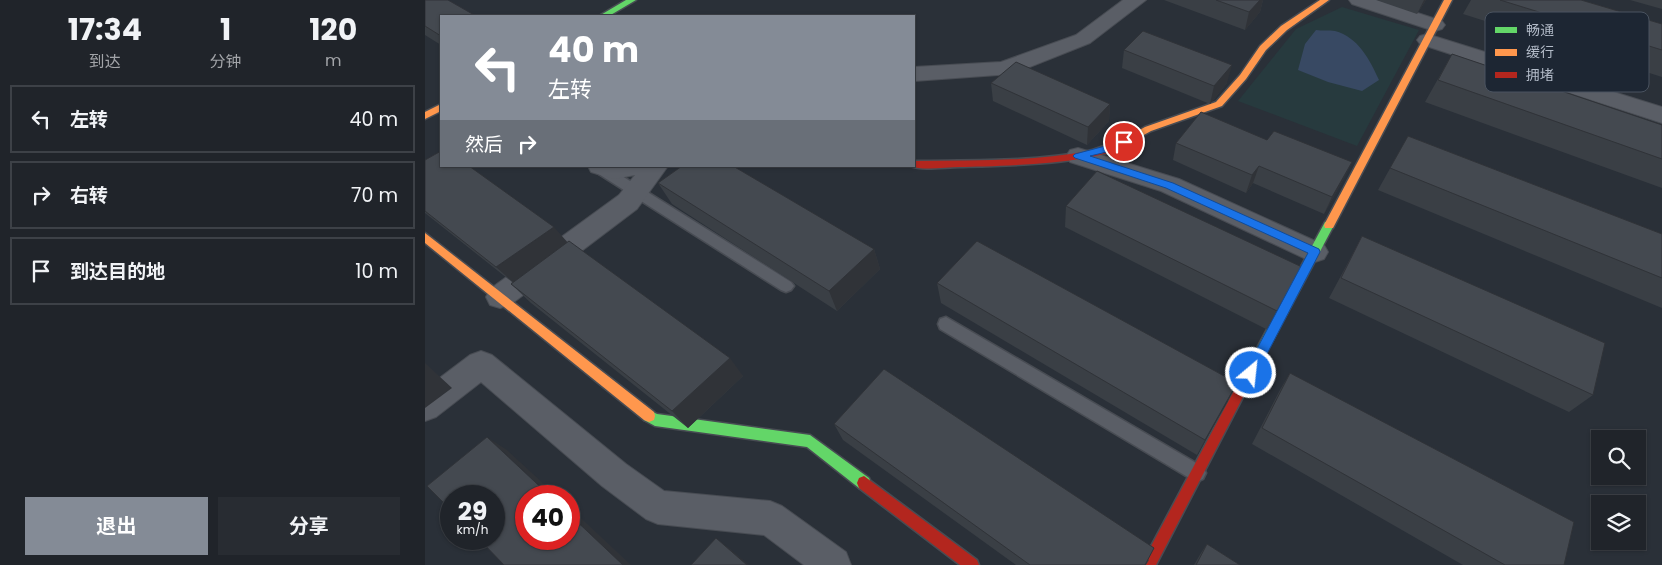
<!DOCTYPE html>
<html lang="zh">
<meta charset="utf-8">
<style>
body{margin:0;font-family:Poppins,"Noto Sans SC",sans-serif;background:#282c32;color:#f1f3f6;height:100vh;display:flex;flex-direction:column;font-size:19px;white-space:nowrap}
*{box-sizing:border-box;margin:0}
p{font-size:16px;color:#a2a4a8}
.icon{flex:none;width:28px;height:28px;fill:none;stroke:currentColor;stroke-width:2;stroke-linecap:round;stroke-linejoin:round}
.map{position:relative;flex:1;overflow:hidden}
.sheet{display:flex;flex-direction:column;background:#20242a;width:425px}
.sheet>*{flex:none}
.guide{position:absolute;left:15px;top:15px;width:475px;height:152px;border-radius:0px;box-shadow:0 1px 4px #0004,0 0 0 1px #3d4147;background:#848b96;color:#fff;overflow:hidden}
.fabs{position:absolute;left:1166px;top:430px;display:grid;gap:10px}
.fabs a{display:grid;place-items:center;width:55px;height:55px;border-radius:0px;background:#20242a;box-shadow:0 1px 4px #0004,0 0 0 1px #3d4147;font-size:25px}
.speed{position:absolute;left:15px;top:485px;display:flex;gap:10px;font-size:25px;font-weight:700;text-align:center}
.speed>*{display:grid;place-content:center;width:65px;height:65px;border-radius:50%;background:#20242a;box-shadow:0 1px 4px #0004,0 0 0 1px #3d4147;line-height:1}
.speed small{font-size:12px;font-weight:400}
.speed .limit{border:8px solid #d22;background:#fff;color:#111}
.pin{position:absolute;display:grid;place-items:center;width:42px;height:42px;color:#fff;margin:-21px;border:2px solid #fff;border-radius:50%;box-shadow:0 1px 5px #0007}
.me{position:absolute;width:55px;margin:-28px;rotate:28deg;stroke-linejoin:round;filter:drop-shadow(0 0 4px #0008)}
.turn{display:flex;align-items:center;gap:18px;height:105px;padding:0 25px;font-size:22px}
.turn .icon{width:65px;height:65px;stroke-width:2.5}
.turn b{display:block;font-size:35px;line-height:42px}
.then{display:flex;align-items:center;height:48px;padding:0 25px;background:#0003;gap:10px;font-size:19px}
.eta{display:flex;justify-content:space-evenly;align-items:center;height:85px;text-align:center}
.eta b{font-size:30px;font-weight:700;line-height:35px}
.cta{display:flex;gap:10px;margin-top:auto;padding:10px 25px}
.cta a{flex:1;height:58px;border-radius:0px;background:#848b96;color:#fff;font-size:20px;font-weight:700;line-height:58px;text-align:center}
.cta a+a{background:#282c32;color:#f1f3f6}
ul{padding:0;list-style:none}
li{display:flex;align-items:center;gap:15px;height:68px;margin:0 10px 8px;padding:0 15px;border:2px solid #3d4147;border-radius:0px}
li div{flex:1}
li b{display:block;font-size:19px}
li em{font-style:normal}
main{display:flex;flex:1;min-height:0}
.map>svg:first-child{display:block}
.green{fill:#273a3e}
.water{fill:#384963}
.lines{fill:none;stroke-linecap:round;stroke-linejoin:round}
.lane-casing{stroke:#484c53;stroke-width:3}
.street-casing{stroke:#484c53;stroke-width:2}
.fast-casing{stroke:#484c53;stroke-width:3}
.slow-casing{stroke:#484c53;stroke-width:3}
.jam-casing{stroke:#484c53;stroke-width:3}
.lane{fill:#5a5e66;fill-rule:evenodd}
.street{fill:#5a5e66;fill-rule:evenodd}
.fast{fill:#63d668;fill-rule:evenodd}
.slow{fill:#ff974d;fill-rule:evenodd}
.jam{fill:#b3261e;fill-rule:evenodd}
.wall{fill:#3a3f45}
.shaded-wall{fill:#303338}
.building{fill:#444950;stroke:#303338}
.route{fill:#1a73e8;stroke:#114b97}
.key{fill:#1d2633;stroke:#4a5360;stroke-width:1}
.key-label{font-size:14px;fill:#b4bcc9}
</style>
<main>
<section class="sheet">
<div class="eta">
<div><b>17:34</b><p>到达</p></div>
<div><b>1</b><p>分钟</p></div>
<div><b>120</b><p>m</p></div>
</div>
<ul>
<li><svg class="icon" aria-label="left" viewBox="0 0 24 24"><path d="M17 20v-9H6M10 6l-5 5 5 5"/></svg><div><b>左转</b></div><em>40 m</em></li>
<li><svg class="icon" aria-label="right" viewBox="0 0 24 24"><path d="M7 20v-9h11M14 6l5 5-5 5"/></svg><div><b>右转</b></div><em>70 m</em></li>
<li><svg class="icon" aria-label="arrive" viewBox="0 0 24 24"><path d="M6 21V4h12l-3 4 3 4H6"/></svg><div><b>到达目的地</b></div><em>10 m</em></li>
</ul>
<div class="cta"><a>退出</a><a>分享</a></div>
</section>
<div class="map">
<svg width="1237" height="565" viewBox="0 0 1237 565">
<rect width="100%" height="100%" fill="#2a3038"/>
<!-- green -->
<polygon class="green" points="917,7 994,30 932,146 813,101 871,29"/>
<!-- water -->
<path class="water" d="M891,30c6,1 13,0 19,1 23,6 35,29 44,49l-17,11 -34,-9 -30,-12 7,-26z"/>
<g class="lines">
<defs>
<g id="lane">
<polygon points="168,166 181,166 366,282 369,286 366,290 361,292 356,290 169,171"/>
<polygon points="521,317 778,467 781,473 778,479 772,482 766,479 515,329 513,324 515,319"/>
</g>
<g id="street">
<polygon points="698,0 721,0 665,43 587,74 489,81 489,67 576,62 651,35"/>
<polygon points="924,0 953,0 1017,21 1020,25 1017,29 1010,31 1003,29 927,4"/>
<polygon points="1002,34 1237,107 1237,123 995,44 992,40 995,36"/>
<polygon points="653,148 754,179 899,245 903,252 899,259 890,262 881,259 736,191 645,162 641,156 645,150"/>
<polygon points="163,166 243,166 212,209 85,305 75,308 65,305 61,297 65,289 194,195 210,175 189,179 166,172"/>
<polygon points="56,351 67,355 201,464 239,491 345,501 357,506 421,552 426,565 379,565 339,535 233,524 221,519 177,486 56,382 11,417 0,421 0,389 45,355"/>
</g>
<g id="fast">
<polygon points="201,0 211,0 184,16 174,16"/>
<polygon points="904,221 909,225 819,395 815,397 811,395 809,391 811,387 900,222"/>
<polygon points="224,410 232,414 385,435 444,478 446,483 444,488 439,490 434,488 382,447 230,426 219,420 218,416 219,412"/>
</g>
<g id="slow">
<polygon points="895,0 904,0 862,30 841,50 821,79 797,106 726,131 706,142 700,142 700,138 720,127 791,102 815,75 835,46 856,26"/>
<polygon points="1019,0 1027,0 908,228 900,228 899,225"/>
<polygon points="16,104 16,111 0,119 0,112"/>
<polygon points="0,233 229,412 230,416 229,420 224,422 219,420 0,243"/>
</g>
<g id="jam">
<path d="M703,137l5,3c-22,25 -138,26 -173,27 -15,0 -36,4 -50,-1h4v-5c57,-1 118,1 174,-10 14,-3 26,-10 40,-14z"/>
<polygon points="815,385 819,387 821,391 819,395 731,565 716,565 811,387"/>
<polygon points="439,476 552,560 554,565 535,565 434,488 432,483 434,478"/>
</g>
</defs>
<!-- lane casing -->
<use href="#lane" class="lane-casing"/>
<!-- street casing -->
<use href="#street" class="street-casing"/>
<!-- fast casing -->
<use href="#fast" class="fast-casing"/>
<!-- slow casing -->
<use href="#slow" class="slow-casing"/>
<!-- jam casing -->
<use href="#jam" class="jam-casing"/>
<!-- lane -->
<use href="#lane" class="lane"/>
<!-- street -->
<use href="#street" class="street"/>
<!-- fast -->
<use href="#fast" class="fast"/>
<!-- slow -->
<use href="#slow" class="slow"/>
<!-- jam -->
<use href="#jam" class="jam"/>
</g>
<!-- wall -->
<g class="wall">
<polygon points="0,0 16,16 16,45 0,35"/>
<polygon points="739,0 838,0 835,12 820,30"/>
<polygon points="951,0 1001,0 992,14"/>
<polygon points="1046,0 1156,0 1237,24 1237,77 1038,14"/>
<polygon points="1205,0 1237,0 1237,9"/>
<polygon points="699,50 802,83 785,104 697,68"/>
<polygon points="1027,54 1237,125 1237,188 1000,102"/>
<polygon points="566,83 685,104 684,121 662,145 568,101"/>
<polygon points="983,136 1237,234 1237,308 953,190"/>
<polygon points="842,140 927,162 918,180 899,214 828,183 821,193 748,160 751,143"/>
<polygon points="0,160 142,243 318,376 263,428 106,303 86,284 87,282 0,213"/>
<polygon points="233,183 449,249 455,269 412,311 247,204"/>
<polygon points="641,206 877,267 867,287 843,330 640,227"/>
<polygon points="937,236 1168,395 1144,412 904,298 926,257"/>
<polygon points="512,283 803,401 772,455 516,303"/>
<polygon points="865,373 1139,565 1038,565 827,444 855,390"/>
<polygon points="409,424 724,560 721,565 591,565 418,440"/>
<polygon points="782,544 815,565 769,565 776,553"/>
</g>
<!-- shaded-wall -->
<g class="shaded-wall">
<polygon points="835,0 838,0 835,12 820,30 824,12"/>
<polygon points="999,0 1001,0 992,14"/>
<polygon points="807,65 802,83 785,104 789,86"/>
<polygon points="685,104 684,121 662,145 663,127"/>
<polygon points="927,162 918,180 899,214 907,197"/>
<polygon points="834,166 828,183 821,193 827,175"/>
<polygon points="129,227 144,244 89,283 71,267"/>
<polygon points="449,249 455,269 412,311 404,291"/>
<polygon points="877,267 867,287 843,330 852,311"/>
<polygon points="305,358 318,376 263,428 247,411"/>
<polygon points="0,363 27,388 0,408"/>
<polygon points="812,383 803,401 772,455 780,440"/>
<polygon points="62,437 82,450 132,496 125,496"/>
<polygon points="144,507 206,565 198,565 144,514"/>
<polygon points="291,538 304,548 324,565 322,565"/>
</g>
<!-- building -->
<g class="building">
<polygon points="0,0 23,0 51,16 16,16 16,36 0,26"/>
<polygon points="791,0 835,0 824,12"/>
<polygon points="1075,0 1156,0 1237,24 1237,50"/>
<polygon points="718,31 807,65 789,86 699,50"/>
<polygon points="1027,54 1237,125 1237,159 1013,80"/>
<polygon points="591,62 685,104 663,127 566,83"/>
<polygon points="776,112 842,140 849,131 927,162 907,197 834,166 827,175 751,143"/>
<polygon points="983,136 1237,234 1237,278 965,168"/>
<polygon points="16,151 16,166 44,166 129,227 71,267 0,211 0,160"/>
<polygon points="257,166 308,166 449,249 404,291 233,183"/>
<polygon points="672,171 877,267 852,311 641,206"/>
<polygon points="937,236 1180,343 1168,395 916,278"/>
<polygon points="144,241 305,358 247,411 86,284"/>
<polygon points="552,241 812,383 780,440 512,283"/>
<polygon points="459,369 729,548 720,565 605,565 409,424"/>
<polygon points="865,373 1149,522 1139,565 1080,565 837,428"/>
<polygon points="62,437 125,496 101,496 101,539 144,539 144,514 198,565 79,565 54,539 69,539 69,496 26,496 26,510 2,486"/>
<polygon points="291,538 322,565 266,565"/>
<polygon points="782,544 815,565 771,565"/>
</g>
<!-- route -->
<polygon class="route" points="699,138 702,139 702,144 690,150 665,156 748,183 894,249 895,252 830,377 826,379 821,377 819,373 883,253 741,188 650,158 648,156 650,154 684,145"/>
<!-- legend -->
<rect x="1060" y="12" width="164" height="80" rx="8" class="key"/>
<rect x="1070" y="27" width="22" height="6" fill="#63d668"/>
<rect x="1070" y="49" width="22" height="7" fill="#ff974d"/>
<rect x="1070" y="72" width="22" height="6" fill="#b3261e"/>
<g class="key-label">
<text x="1101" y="35">畅通</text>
<text x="1101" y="57">缓行</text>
<text x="1101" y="80">拥堵</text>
</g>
</svg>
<div class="fabs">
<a><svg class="icon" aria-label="search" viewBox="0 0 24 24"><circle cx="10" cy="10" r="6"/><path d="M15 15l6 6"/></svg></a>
<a><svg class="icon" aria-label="layers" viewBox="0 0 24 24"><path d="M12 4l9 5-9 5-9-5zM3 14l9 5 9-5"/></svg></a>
</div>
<div class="speed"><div>29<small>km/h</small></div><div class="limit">40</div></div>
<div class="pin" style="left:699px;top:142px;background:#d93025"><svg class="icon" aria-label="arrive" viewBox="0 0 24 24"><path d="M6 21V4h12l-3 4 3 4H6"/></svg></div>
<svg class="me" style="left:826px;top:373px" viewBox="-20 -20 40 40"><circle r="17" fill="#1a73e8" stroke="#fff" stroke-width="3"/><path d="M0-11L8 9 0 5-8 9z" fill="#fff"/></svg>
<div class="guide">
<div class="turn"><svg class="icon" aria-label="left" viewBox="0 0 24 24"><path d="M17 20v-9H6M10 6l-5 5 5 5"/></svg><div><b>40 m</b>左转</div></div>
<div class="then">然后<svg class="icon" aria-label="right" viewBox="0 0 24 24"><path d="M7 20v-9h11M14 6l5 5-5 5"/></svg></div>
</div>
</div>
</main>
